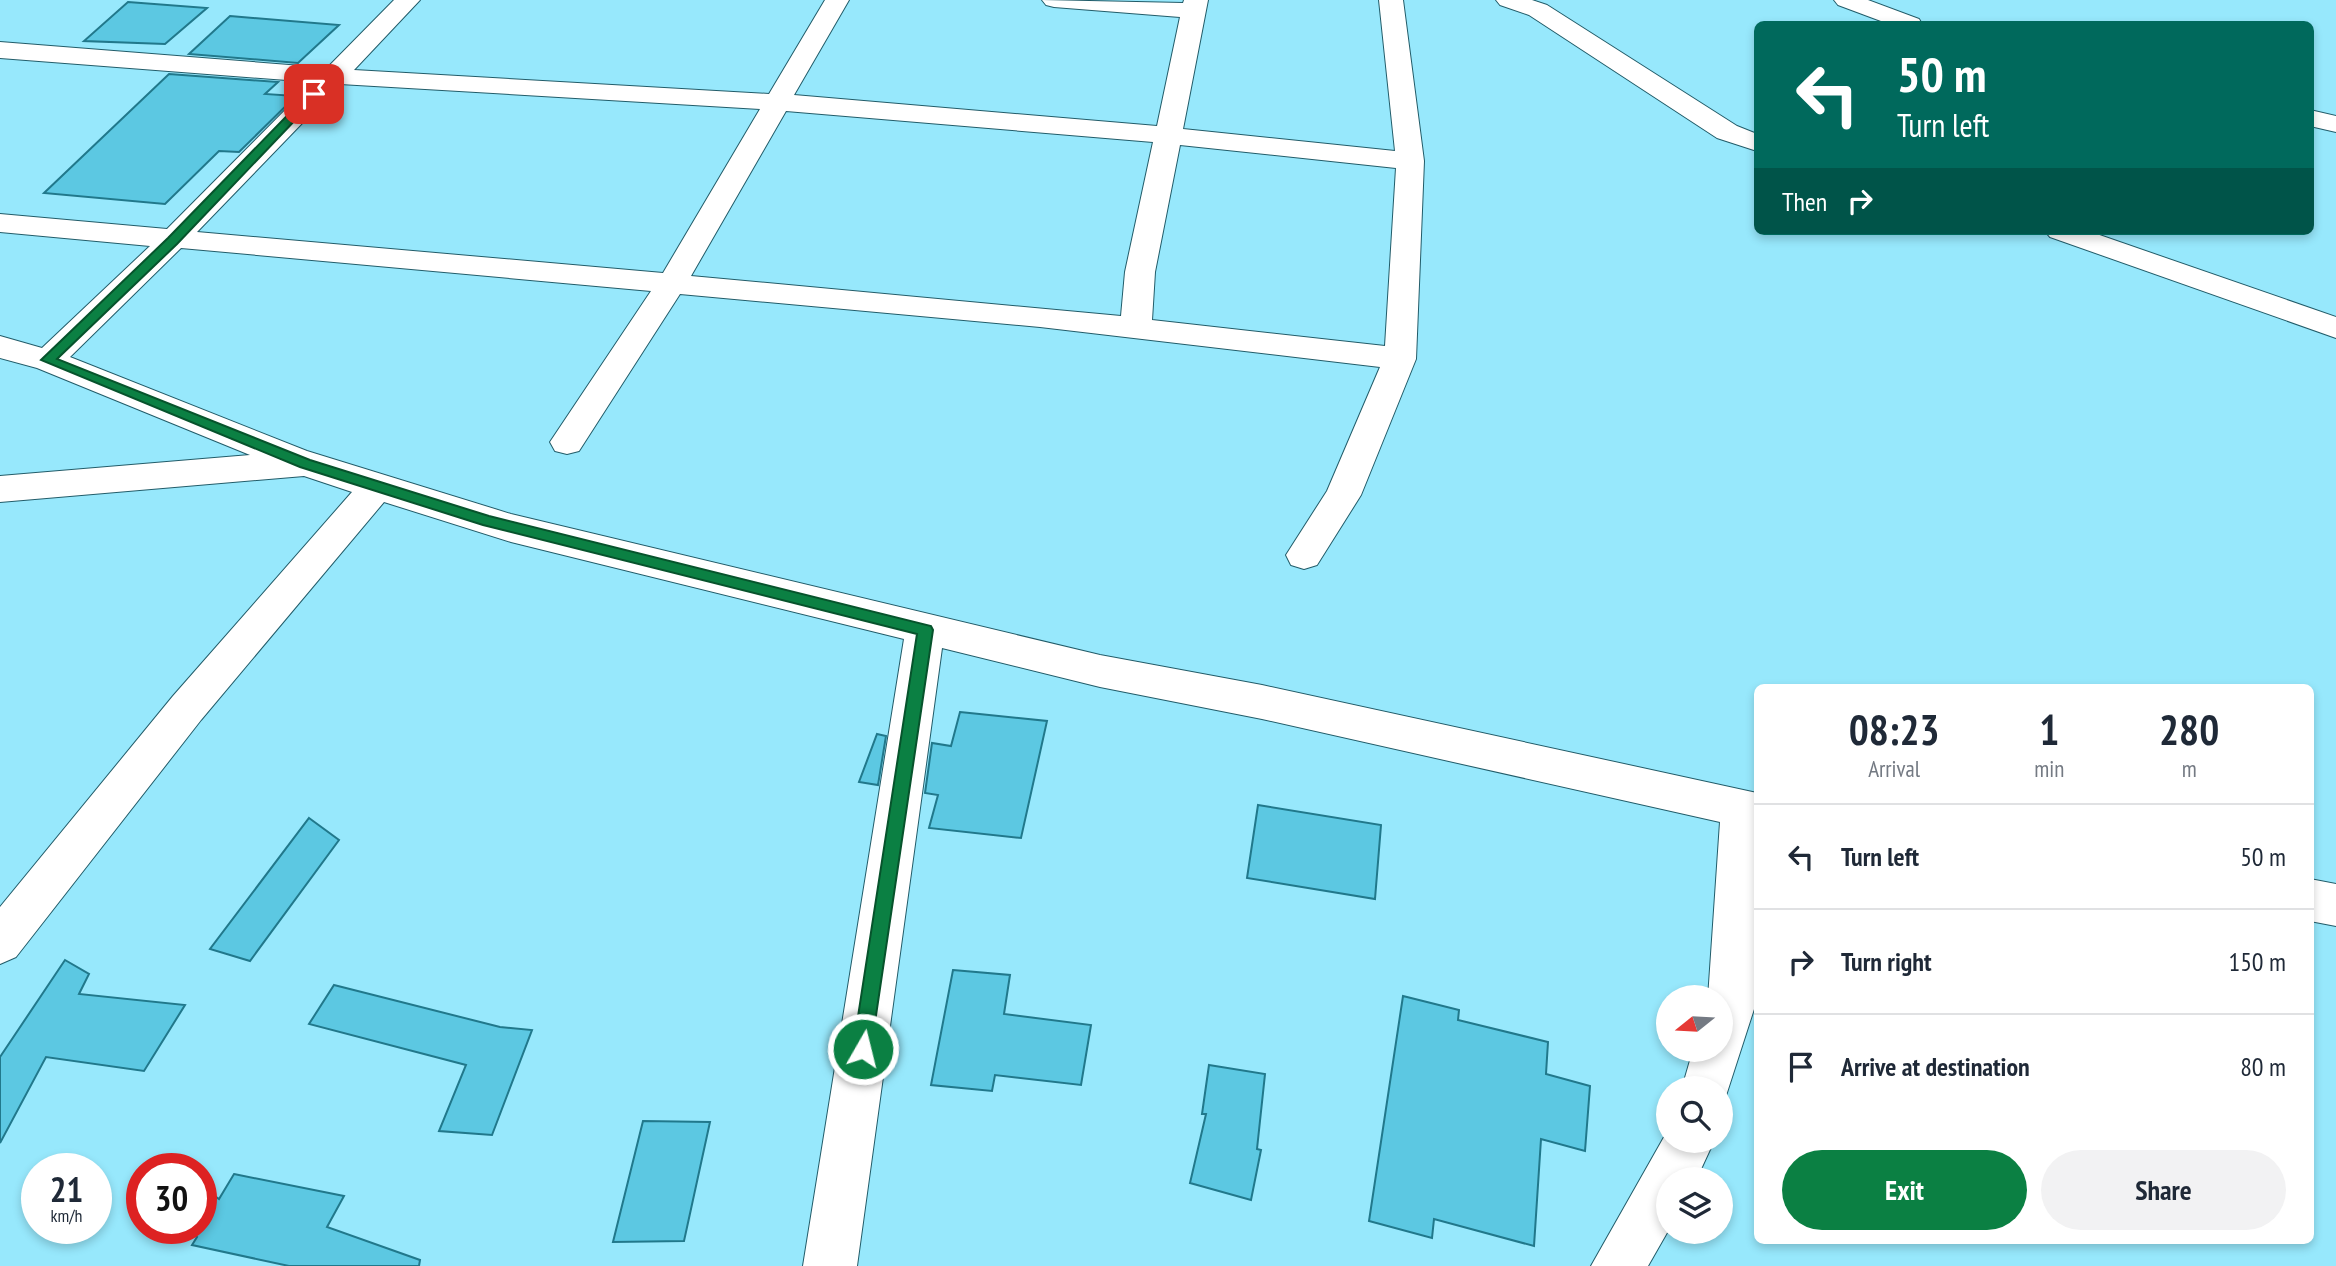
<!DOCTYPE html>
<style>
body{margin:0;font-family:"PT Sans Narrow",sans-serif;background:#f2f2f3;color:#1f2937;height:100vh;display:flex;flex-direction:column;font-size:26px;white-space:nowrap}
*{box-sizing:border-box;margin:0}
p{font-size:23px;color:#747a83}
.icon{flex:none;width:38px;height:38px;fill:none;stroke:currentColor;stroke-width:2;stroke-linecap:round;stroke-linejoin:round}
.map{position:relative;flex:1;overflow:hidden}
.sheet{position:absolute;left:1754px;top:684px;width:560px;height:560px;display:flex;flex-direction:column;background:#fff;border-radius:10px;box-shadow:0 4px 10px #0003}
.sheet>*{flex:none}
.banner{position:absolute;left:1754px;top:21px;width:560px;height:214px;border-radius:10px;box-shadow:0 4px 10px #0003;background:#00695c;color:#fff;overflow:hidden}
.needle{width:46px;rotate:252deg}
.controls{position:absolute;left:1656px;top:985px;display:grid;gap:14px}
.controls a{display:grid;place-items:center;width:77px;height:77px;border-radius:50%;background:#fff;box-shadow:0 4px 10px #0003;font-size:35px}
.speed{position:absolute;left:21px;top:1153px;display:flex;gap:14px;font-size:35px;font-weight:700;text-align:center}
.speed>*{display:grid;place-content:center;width:91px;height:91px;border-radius:50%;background:#fff;box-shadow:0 4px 10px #0003;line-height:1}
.speed small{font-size:18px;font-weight:400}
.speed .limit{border:10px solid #d22;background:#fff;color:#111}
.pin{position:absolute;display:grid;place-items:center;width:60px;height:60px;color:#fff;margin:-30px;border-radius:14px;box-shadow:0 4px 10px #0006}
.me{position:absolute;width:77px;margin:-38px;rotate:8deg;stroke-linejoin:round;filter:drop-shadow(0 0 5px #0008)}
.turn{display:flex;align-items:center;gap:24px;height:147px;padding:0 28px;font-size:32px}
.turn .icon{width:91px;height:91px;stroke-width:2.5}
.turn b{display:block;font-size:49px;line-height:60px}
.then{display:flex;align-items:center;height:66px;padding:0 28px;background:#0003;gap:14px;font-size:26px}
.eta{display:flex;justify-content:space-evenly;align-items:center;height:119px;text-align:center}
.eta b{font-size:42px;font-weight:700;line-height:49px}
.action{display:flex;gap:14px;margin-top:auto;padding:14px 28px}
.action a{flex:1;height:80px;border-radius:42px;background:#0b8043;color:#fff;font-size:28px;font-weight:700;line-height:80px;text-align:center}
.action a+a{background:#f2f2f3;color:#1f2937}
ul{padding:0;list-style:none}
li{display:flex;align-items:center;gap:21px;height:105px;padding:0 28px;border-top:2px solid #e0e1e3}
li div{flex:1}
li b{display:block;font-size:26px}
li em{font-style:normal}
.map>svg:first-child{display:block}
.building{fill:#5cc8e2;stroke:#21788b;stroke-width:2}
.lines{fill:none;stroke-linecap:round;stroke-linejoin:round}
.minor-casing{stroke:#225c69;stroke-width:2}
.minor{fill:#fff;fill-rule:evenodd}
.route{fill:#0b8043;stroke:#07532c;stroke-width:2}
</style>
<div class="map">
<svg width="2336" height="1266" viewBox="0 0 2336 1266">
<rect width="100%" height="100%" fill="#97e8fc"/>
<!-- building -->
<g class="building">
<polygon points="128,2 207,8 165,44 84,41"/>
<polygon points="230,16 339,25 298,63 189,54"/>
<polygon points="169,74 278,82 265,94 296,96 239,152 219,151 165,204 44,193"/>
<polygon points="960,712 1047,721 1021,838 929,828 938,795 925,793 932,743 951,746"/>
<polygon points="877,734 886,736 878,785 859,782"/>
<polygon points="1258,805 1381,825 1375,899 1247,878"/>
<polygon points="309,818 339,840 250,961 210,949"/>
<polygon points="65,960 89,974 79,994 185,1005 144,1071 46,1057 0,1143 0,1057"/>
<polygon points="953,970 1010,975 1004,1014 1091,1025 1081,1085 995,1075 992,1091 931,1085"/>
<polygon points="334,985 500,1027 532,1030 492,1135 439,1131 466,1065 309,1024"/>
<polygon points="1403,996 1459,1010 1458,1020 1548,1042 1546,1074 1590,1086 1585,1151 1541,1139 1534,1246 1434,1219 1432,1238 1369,1221"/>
<polygon points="1209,1065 1265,1074 1257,1149 1261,1150 1251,1200 1190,1183 1206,1114 1202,1114"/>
<polygon points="643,1121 710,1122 684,1241 613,1242"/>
<polygon points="234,1174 344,1196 327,1227 420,1260 419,1266 289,1266 192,1245 197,1237 184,1228 201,1228 201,1186 219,1199"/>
</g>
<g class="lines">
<defs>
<g id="minor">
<path d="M394,0h26l-66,70 415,24 56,-94h24l-55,95 363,31 23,-109 -126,-10 -8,-2 -4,-5 141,3 1,-3h24l-25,129 212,22 -16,-151h24l21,161 -8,198 -55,136 -44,70 -13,4 -13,-4 -5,-10 41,-64 53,-124 -340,-40 -360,-33 -101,157 -12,3 -12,-3 -5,-9 101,-151 -470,-43 -111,109 237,94 204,63 589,141 162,30 495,108 -2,213 -32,99 -3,2v-19h-38l11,-38h27v-52h-12l12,-176 -458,-103 -162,-32 -158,-39 -85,618h-54l101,-627 -393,-97 -127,-40 -183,218 -185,237 -16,7v-57l173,-211 179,-204 -48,-16 -304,26v-26l250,-21 -213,-87 -37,-10v-22l42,12 108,-102 -150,-14v-18l167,15 146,-147 -313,-24v-16l327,26zM340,84l420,25 -97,164 -466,-41zM786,111l367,31 -28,130 -4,44 -430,-40zM1180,145l216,23 -11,178 -233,-26 3,-48z"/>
<polygon points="1496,0 1532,0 1547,5 1737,126 1757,134 1757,151 1717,138 1529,15 1500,5"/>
<polygon points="1834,0 1868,0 1919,19 1922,24 1889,24 1838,5"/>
<polygon points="2310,110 2336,116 2336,132 2310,126"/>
<polygon points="2045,231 2088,231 2336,317 2336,338 2050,237"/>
<polygon points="2310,879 2336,884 2336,926 2310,921"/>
<polygon points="1668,1130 1668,1141 1714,1141 1696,1180 1668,1180 1668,1231 1648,1266 1591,1266"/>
</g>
</defs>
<!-- minor casing -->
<use href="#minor" class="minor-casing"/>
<!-- minor -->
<use href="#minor" class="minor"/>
</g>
<!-- route -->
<polygon class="route" points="310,92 320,94 177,244 57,359 310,460 489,516 931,626 933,630 870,1056 863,1059 856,1056 853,1049 917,634 483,525 300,467 41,360 168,238"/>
</svg>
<div class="controls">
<a><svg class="needle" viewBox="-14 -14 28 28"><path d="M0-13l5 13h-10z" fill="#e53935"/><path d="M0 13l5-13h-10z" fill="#747a83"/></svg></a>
<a><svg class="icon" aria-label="search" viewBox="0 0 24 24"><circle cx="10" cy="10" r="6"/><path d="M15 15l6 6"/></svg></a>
<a><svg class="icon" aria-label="layers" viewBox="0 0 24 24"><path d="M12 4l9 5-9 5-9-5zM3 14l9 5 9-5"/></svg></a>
</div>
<div class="speed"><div>21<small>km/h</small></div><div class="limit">30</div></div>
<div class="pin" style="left:314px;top:94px;background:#d93025"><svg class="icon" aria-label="arrive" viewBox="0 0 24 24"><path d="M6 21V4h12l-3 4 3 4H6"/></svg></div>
<svg class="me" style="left:863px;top:1049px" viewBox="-20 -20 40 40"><circle r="17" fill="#0b8043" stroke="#fff" stroke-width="3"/><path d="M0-11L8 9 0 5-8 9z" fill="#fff"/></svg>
<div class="banner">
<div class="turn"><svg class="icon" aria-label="left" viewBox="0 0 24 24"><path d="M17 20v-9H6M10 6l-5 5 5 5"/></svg><div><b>50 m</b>Turn left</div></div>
<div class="then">Then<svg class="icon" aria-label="right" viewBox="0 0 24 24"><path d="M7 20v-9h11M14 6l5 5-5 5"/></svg></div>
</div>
<section class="sheet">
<div class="eta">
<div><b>08:23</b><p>Arrival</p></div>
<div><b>1</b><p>min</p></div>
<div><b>280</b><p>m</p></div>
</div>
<ul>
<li><svg class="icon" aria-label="left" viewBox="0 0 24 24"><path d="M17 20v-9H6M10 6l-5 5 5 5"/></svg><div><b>Turn left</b></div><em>50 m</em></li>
<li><svg class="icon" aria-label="right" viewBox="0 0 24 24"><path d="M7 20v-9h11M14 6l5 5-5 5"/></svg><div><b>Turn right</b></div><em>150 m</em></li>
<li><svg class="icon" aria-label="arrive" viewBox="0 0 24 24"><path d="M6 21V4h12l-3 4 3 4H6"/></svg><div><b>Arrive at destination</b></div><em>80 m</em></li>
</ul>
<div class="action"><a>Exit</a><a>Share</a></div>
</section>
</div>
